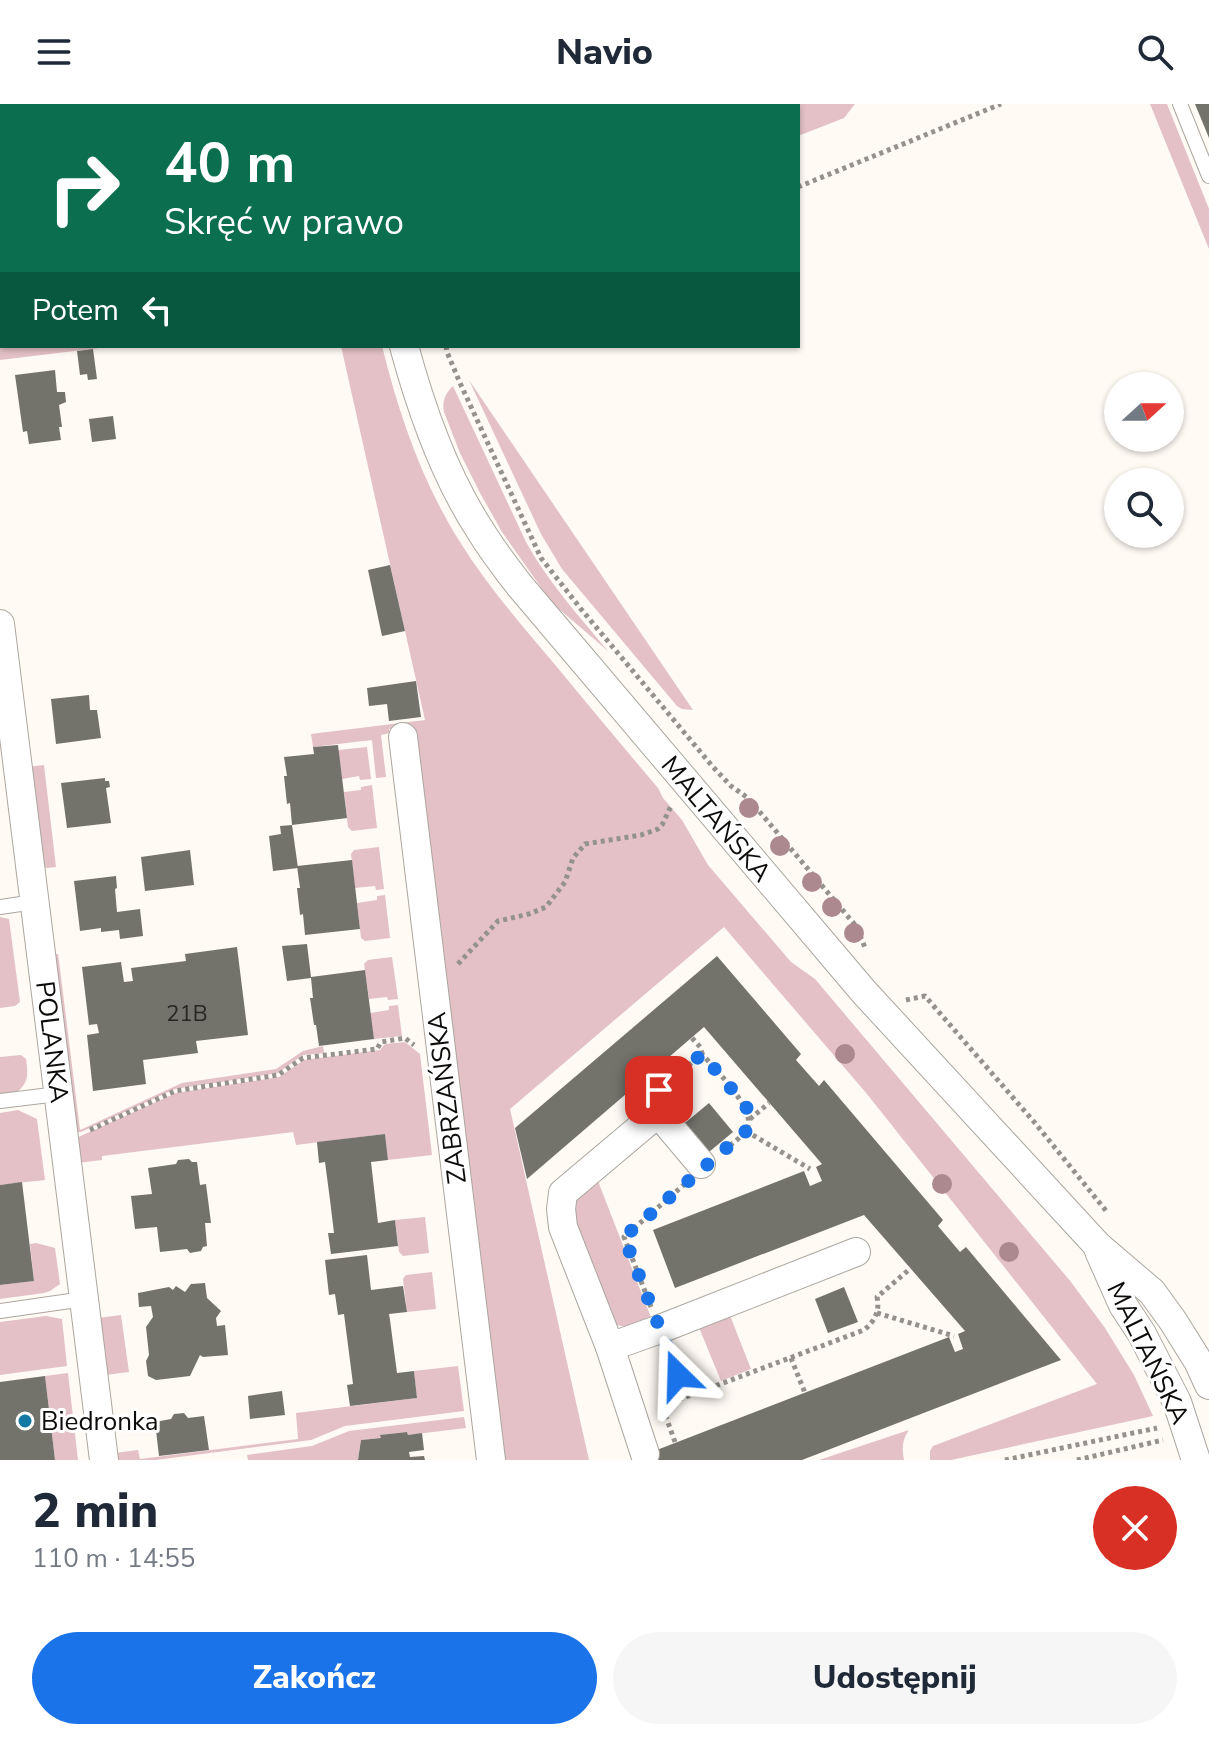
<!DOCTYPE html>
<html lang="pl">
<meta charset="utf-8">
<style>
body{margin:0;font-family:"Nunito Sans",sans-serif;background:#f6f6f7;color:#1f2937;height:100vh;display:flex;flex-direction:column;font-size:30px;white-space:nowrap}
*{box-sizing:border-box;margin:0}
p{font-size:26px;color:#747a83}
.icon{flex:none;width:44px;height:44px;fill:none;stroke:currentColor;stroke-width:2;stroke-linecap:round;stroke-linejoin:round}
.map{position:relative;height:1356px;overflow:hidden}
.panel{display:flex;flex-direction:column;background:#fff;flex:1}
.panel>*{flex:none}
.hud{position:absolute;left:0px;top:0px;width:800px;height:244px;box-shadow:0 2px 6px #0004;background:#0b6e4f;color:#fff;overflow:hidden}
.needle{width:52px;rotate:69deg}
.buttons{position:absolute;left:1104px;top:268px;display:grid;gap:16px}
.buttons a{display:grid;place-items:center;width:80px;height:80px;border-radius:50%;background:#fff;box-shadow:0 2px 6px #0004;font-size:40px}
.pin{position:absolute;display:grid;place-items:center;width:68px;height:68px;color:#fff;margin:-34px;border-radius:16px;box-shadow:0 4px 12px #0006}
.me{position:absolute;width:88px;margin:-44px;rotate:338deg;stroke-linejoin:round;filter:drop-shadow(0 0 6px #0008)}
.turn{display:flex;align-items:center;gap:28px;height:168px;padding:0 32px;font-size:36px}
.turn .icon{width:104px;height:104px;stroke-width:2.5}
.turn b{display:block;font-size:56px;line-height:68px}
.then{display:flex;align-items:center;height:76px;padding:0 32px;background:#0003;gap:16px;font-size:30px}
.round{display:grid;place-items:center;flex:none;width:84px;height:84px;border-radius:42px;background:#f6f6f7}
.summary{display:flex;align-items:center;justify-content:space-between;height:136px;padding:0 32px}
h1{font-size:48px;font-weight:800;line-height:60px}
.button{display:flex;gap:16px;margin-top:auto;padding:16px 32px}
.button a{flex:1;height:92px;border-radius:48px;background:#1a73e8;color:#fff;font-size:32px;font-weight:800;line-height:92px;text-align:center}
.button a+a{background:#f6f6f7;color:#1f2937}
header{display:flex;justify-content:space-between;align-items:center;height:104px;padding:0 32px;background:#fff;font-size:36px;font-weight:800}
.map>svg:first-child{display:block}
.green{fill:#e3c1c6}
.building{fill:#73736b}
.lines{fill:none;stroke-linecap:round;stroke-linejoin:round}
.lane-casing{stroke:#aca69f;stroke-width:16}
.street-casing{stroke:#aca69f;stroke-width:30}
.path{stroke:#95928d;stroke-width:5;stroke-dasharray:4 4;stroke-linecap:butt}
.lane{stroke:#fff;stroke-width:14}
.street{stroke:#fff;stroke-width:28}
.tree{fill:#ac898e}
.route{stroke:#1a73e8;stroke-width:14;stroke-dasharray:0 25.2}
.poi-dot{fill:#1179a4;stroke:#fff;stroke-width:3}
.labels{text-anchor:middle;dominant-baseline:central;stroke-width:6;stroke-linejoin:round;paint-order:stroke}
.number-label{font-size:22px;fill:#272622}
.street-label{font-size:26px;fill:#0e0c0a;stroke:#fff}
.poi-label{font-size:26px;fill:#0e0c0a;stroke:#fff;text-anchor:start}
</style>
<header><svg class="icon" aria-label="menu" viewBox="0 0 24 24"><path d="M4 6h16M4 12h16M4 18h16"/></svg>Navio<svg class="icon" aria-label="search" viewBox="0 0 24 24"><circle cx="10" cy="10" r="6"/><path d="M15 15l6 6"/></svg></header>
<div class="map">
<svg width="1209" height="1356" viewBox="0 0 1209 1356">
<rect width="100%" height="100%" fill="#fffaf4"/>
<!-- green -->
<g class="green">
<polygon points="729,0 855,0 844,14 798,32 798,2 727,2"/>
<polygon points="1150,0 1167,0 1209,105 1209,145"/>
<polygon points="0,157 2,157 2,242 116,242 0,256"/>
<path d="M341,242h41c17,69 40,136 78,196 28,45 63,85 97,125 33,40 67,81 101,121l5,10 19,22 26,45 83,97 24,17 256,303 34,46 29,47 19,41 -202,44h-21v-9l3,-5 164,-62 -230,-290 -143,-167 -214,182 79,351h-87l-91,-734 -22,3 1,4 -9,2 5,42 -10,1 -4,-38 -59,7 -2,-13 114,-14z"/>
<polygon points="469,276 693,606 682,605 677,602 562,465 541,430"/>
<path d="M453,282l73,156c22,40 53,74 82,109l-56,-48 -50,-71 -22,-39 -20,-40 -16,-41c-2,-11 1,-18 9,-26z"/>
<polygon points="367,643 371,675 360,676 359,672 342,675 338,646"/>
<polygon points="44,661 56,763 47,764 40,761 27,663"/>
<polygon points="372,681 377,724 352,727 348,723 344,688 361,686 361,683"/>
<polygon points="379,743 384,785 376,786 375,782 355,784 351,750 354,746"/>
<polygon points="385,791 390,834 365,837 361,834 357,799 377,796 377,792"/>
<polygon points="0,813 9,815 20,898 15,902 0,904"/>
<polygon points="55,850 58,850 59,857 80,1026 182,979 276,965 303,947 323,942 324,949 303,951 278,969 175,985 81,1028 73,1028"/>
<polygon points="392,853 398,895 388,896 387,893 369,895 364,860 368,856"/>
<polygon points="398,901 402,932 374,935 370,909 389,906 389,902"/>
<polygon points="405,938 420,950 432,1051 388,1056 385,1030 296,1041 293,1028 102,1052 102,1056 77,1059 74,1035 176,989 279,973 304,956 380,946 385,940"/>
<path d="M21,951l5,4c2,15 3,23 -9,33l-17,2v-37z"/>
<polygon points="18,1006 37,1015 45,1076 0,1081 0,1009"/>
<path d="M596,1072l56,144c-19,5 -30,13 -46,-3l-36,-114z"/>
<polygon points="425,1113 429,1149 403,1152 399,1148 395,1116"/>
<polygon points="36,1139 55,1144 60,1180 50,1187 44,1189 0,1195 0,1181 34,1177 30,1140"/>
<polygon points="432,1168 436,1205 407,1208 403,1175 406,1171"/>
<polygon points="729,1209 751,1265 721,1277 698,1221"/>
<polygon points="121,1211 129,1268 105,1271 98,1214"/>
<polygon points="46,1212 62,1215 67,1262 0,1271 0,1218"/>
<polygon points="458,1262 464,1307 345,1322 311,1336 156,1356 116,1356 115,1349 138,1346 140,1355 298,1335 296,1309 417,1294 414,1267"/>
<polygon points="68,1269 78,1356 55,1356 45,1272"/>
<polygon points="464,1313 466,1324 408,1331 407,1328 381,1331 381,1334 361,1336 358,1356 248,1356 247,1351 312,1342 349,1327"/>
<path d="M909,1326c-7,9 -7,19 -5,30h-85z"/>
</g>
<!-- building -->
<g class="building">
<polygon points="1195,0 1209,0 1209,34"/>
<polygon points="93,245 97,275 88,276 87,270 80,271 77,247"/>
<polygon points="55,266 57,288 65,288 66,298 59,301 62,323 59,323 61,336 29,340 27,327 23,328 15,271"/>
<polygon points="113,312 116,335 92,338 89,315"/>
<polygon points="390,461 405,527 382,532 368,466"/>
<polygon points="416,577 421,613 389,617 387,600 369,602 367,584"/>
<polygon points="89,591 90,606 97,606 101,634 56,640 51,595"/>
<polygon points="338,641 347,714 292,721 290,699 287,700 284,672 287,672 284,653 314,650 313,643"/>
<polygon points="105,674 105,677 109,677 110,683 106,684 111,719 67,724 61,679"/>
<polygon points="292,721 298,764 273,767 269,732 281,730 280,722"/>
<polygon points="190,746 194,781 145,787 141,753"/>
<polygon points="352,756 360,825 305,831 303,810 300,811 297,784 300,784 297,762"/>
<polygon points="116,772 117,784 115,785 117,808 140,805 143,832 120,835 119,826 101,828 101,824 80,827 74,777"/>
<polygon points="307,840 311,873 365,866 374,935 319,942 316,921 314,921 310,894 313,894 311,874 287,877 282,842"/>
<polygon points="237,843 248,931 196,937 198,949 143,956 146,980 93,987 87,931 99,929 97,920 89,921 82,863 121,858 124,878 133,877 131,864 186,857 185,850"/>
<polygon points="717,852 801,950 796,956 819,982 824,976 943,1116 938,1122 960,1148 966,1143 1061,1256 802,1356 631,1356 949,1233 955,1248 963,1245 958,1230 965,1227 864,1111 675,1184 653,1126 804,1067 810,1082 822,1077 816,1063 822,1060 704,923 527,1075 515,1024"/>
<polygon points="709,999 733,1028 709,1048 685,1019"/>
<polygon points="385,1030 388,1056 371,1058 378,1119 395,1116 398,1142 331,1150 328,1129 334,1129 330,1096 325,1058 319,1059 317,1038"/>
<polygon points="189,1055 192,1058 197,1058 200,1081 206,1080 211,1119 205,1119 207,1142 203,1143 201,1147 190,1149 187,1145 160,1148 157,1123 135,1125 131,1092 152,1090 148,1064 176,1060 178,1056"/>
<polygon points="22,1078 34,1177 0,1181 0,1081"/>
<polygon points="367,1151 371,1186 403,1182 407,1208 389,1210 390,1216 397,1269 414,1267 417,1294 350,1302 347,1281 353,1280 344,1210 338,1211 335,1190 329,1191 325,1156"/>
<polygon points="205,1179 207,1194 221,1207 216,1214 217,1222 225,1221 228,1251 203,1253 200,1251 190,1272 156,1276 148,1272 146,1257 149,1251 146,1223 153,1213 151,1202 139,1203 138,1189 169,1183 173,1186 176,1182 185,1188 191,1180"/>
<polygon points="844,1183 858,1218 828,1229 815,1195"/>
<polygon points="45,1272 55,1356 0,1356 0,1278"/>
<polygon points="282,1287 285,1311 250,1315 248,1292"/>
<polygon points="184,1309 188,1314 204,1312 209,1346 159,1352 155,1318 171,1315 174,1310"/>
<polygon points="407,1328 408,1331 422,1329 424,1346 409,1348 410,1353 424,1352 425,1356 358,1356 361,1336 381,1334 380,1331"/>
</g>
<g class="lines">
<defs>
<g id="lane">
<polyline points="1180,0 1209,72"/>
<polyline points="0,803 34,798"/>
<polyline points="0,997 58,990"/>
<polyline points="0,1207 84,1195"/>
</g>
<g id="street">
<polyline points="354,0 354,2"/>
<path d="M404,242c17,63 40,129 76,184 12,20 26,38 40,56l344,406 234,254 54,46 21,29 25,40 11,24"/>
<polyline points="0,520 104,1356"/>
<polyline points="403,633 491,1356"/>
<polyline points="1099,1147 1123,1201 1142,1230 1177,1298 1196,1356"/>
<polyline points="610,1243 660,1225 856,1148"/>
<polyline points="645,1350 610,1243 563,1123 561,1105 563,1089 658,1009 701,1060"/>
</g>
</defs>
<!-- lane casing -->
<use href="#lane" class="lane-casing"/>
<!-- street casing -->
<use href="#street" class="street-casing"/>
<!-- path -->
<g class="path">
<polyline points="387,0 388,2"/>
<polyline points="798,83 1001,0"/>
<polyline points="446,242 447,248 460,279 541,454 581,505 713,663 731,682 748,694 856,822 866,846"/>
<polyline points="458,860 498,817 529,810 546,803 565,778 573,754 585,740 641,731 658,725 662,721 671,702"/>
<polyline points="906,896 925,892 1035,1019 1107,1108"/>
<polyline points="692,934 701,944 702,950"/>
<polyline points="647,972 656,982"/>
<path d="M664,982l38,-32c12,14 55,56 45,74 -4,9 -16,16 -23,22"/>
<polyline points="750,1015 769,999"/>
<polyline points="90,1026 175,987 278,971 303,954 377,945 381,938 405,934 414,941"/>
<polyline points="746,1027 810,1065"/>
<polyline points="651,1203 624,1133 686,1079"/>
<polyline points="877,1209 954,1232"/>
<polyline points="669,1250 687,1293"/>
<polyline points="791,1254 805,1289"/>
<path d="M675,1338l-13,-36 202,-76c11,-9 16,-19 13,-33l34,-29"/>
<polyline points="1005,1356 1157,1324"/>
<polyline points="1077,1356 1163,1336"/>
</g>
<!-- lane -->
<use href="#lane" class="lane"/>
<!-- street -->
<use href="#street" class="street"/>
</g>
<!-- trees -->
<g class="tree">
<circle cx="749" cy="704" r="10"/>
<circle cx="780" cy="742" r="10"/>
<circle cx="812" cy="778" r="10"/>
<circle cx="832" cy="803" r="10"/>
<circle cx="854" cy="829" r="10"/>
<circle cx="845" cy="950" r="10"/>
<circle cx="942" cy="1080" r="10"/>
<circle cx="1009" cy="1148" r="10"/>
</g>
<g class="lines">
<!-- route -->
<polyline class="route" points="659,986 702,950 746,1002 750,1015 746,1027 624,1133 678,1271"/>
</g>
<!-- markers -->
<circle class="poi-dot" cx="25" cy="1317" r="8"/>
<g class="labels">
<!-- number labels -->
<g class="number-label">
<text x="187" y="910">21B</text>
</g>
<!-- street labels -->
<g class="street-label">
<text transform="translate(716 715) rotate(50)">MALTAŃSKA</text>
<text transform="translate(52 938) rotate(83)">POLANKA</text>
<text transform="translate(447 994) rotate(-97)">ZABRZAŃSKA</text>
<text transform="translate(1148 1249) rotate(64)">MALTAŃSKA</text>
</g>
<!-- poi labels -->
<g class="poi-label">
<text x="41" y="1317">Biedronka</text>
</g>
</g>
</svg>
<div class="buttons">
<a><svg class="needle" viewBox="-14 -14 28 28"><path d="M0-13l5 13h-10z" fill="#e53935"/><path d="M0 13l5-13h-10z" fill="#747a83"/></svg></a>
<a><svg class="icon" aria-label="search" viewBox="0 0 24 24"><circle cx="10" cy="10" r="6"/><path d="M15 15l6 6"/></svg></a>
</div>
<div class="pin" style="left:659px;top:986px;background:#d93025"><svg class="icon" aria-label="arrive" viewBox="0 0 24 24"><path d="M6 21V4h12l-3 4 3 4H6"/></svg></div>
<svg class="me" style="left:678px;top:1271px" viewBox="-20 -20 40 40"><path d="M0-17L14 15 0 8-14 15z" fill="#1a73e8" stroke="#fff" stroke-width="4"/></svg>
<div class="hud">
<div class="turn"><svg class="icon" aria-label="right" viewBox="0 0 24 24"><path d="M7 20v-9h11M14 6l5 5-5 5"/></svg><div><b>40 m</b>Skręć w prawo</div></div>
<div class="then">Potem<svg class="icon" aria-label="left" viewBox="0 0 24 24"><path d="M17 20v-9H6M10 6l-5 5 5 5"/></svg></div>
</div>
</div>
<section class="panel">
<div class="summary"><div><h1>2 min</h1><p>110 m · 14:55</p></div><a class="round" style="background:#d93025;color:#fff"><svg class="icon" aria-label="close" viewBox="0 0 24 24"><path d="M6 6l12 12M18 6L6 18"/></svg></a></div>
<div class="button"><a>Zakończ</a><a>Udostępnij</a></div>
</section>
